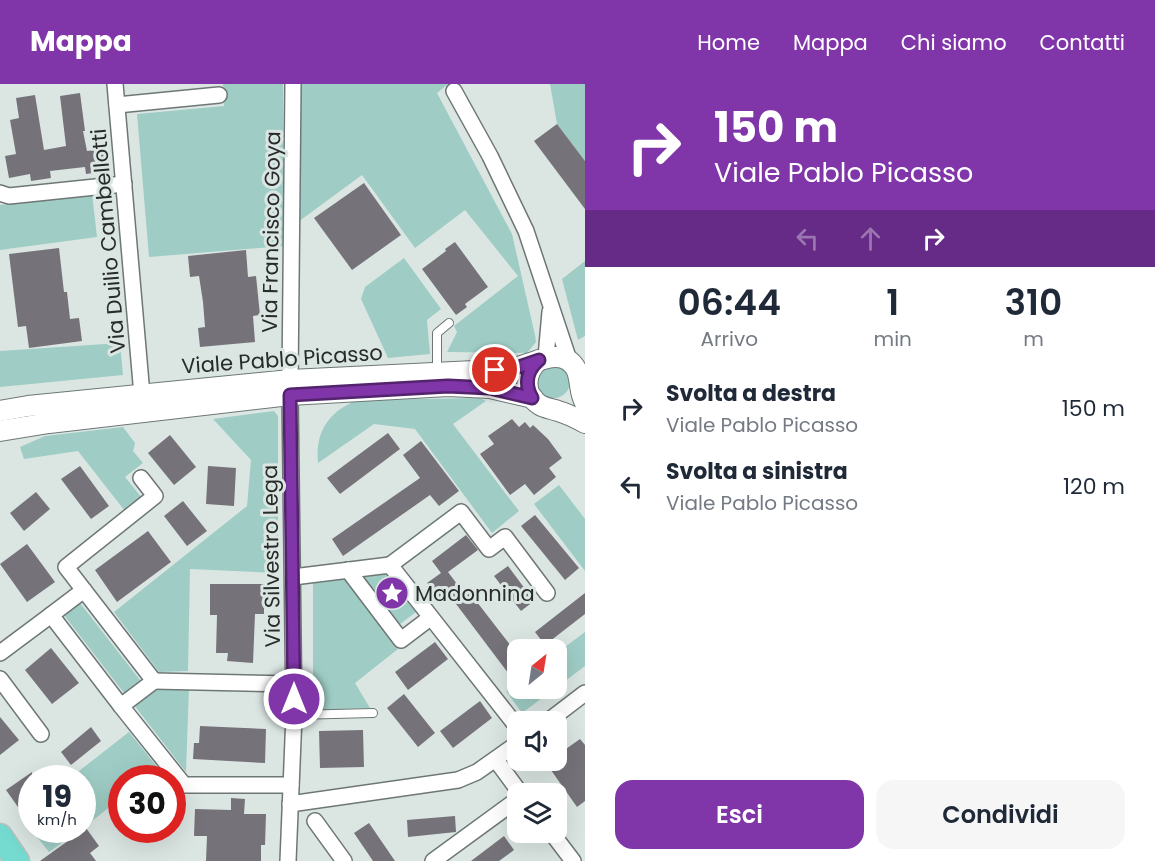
<!DOCTYPE html>
<html lang="it">
<style>
body{margin:0;font-family:Poppins,sans-serif;background:#f6f6f7;color:#1f2937;height:100vh;display:flex;flex-direction:column;font-size:22px;white-space:nowrap}
*{box-sizing:border-box;margin:0}
p{font-size:20px;color:#747a83}
.icon{flex:none;width:33px;height:33px;fill:none;stroke:currentColor;stroke-width:2;stroke-linecap:round;stroke-linejoin:round}
.map{position:relative;flex:1;overflow:hidden}
.details{display:flex;flex-direction:column;background:#fff;width:570px}
.details>*{flex:none}
.guide{background:#8036a8;color:#fff;overflow:hidden}
.needle{width:39px;rotate:30deg}
.controls{position:absolute;left:507px;top:555px;display:grid;gap:12px}
.controls a{display:grid;place-items:center;width:60px;height:60px;border-radius:12px;background:#fff;box-shadow:0 6px 24px #0002;font-size:30px}
.speed{position:absolute;left:18px;top:681px;display:flex;gap:12px;font-size:30px;font-weight:700;text-align:center}
.speed>*{display:grid;place-content:center;width:78px;height:78px;border-radius:50%;background:#fff;box-shadow:0 6px 24px #0002;line-height:1}
.speed small{font-size:15px;font-weight:400}
.speed .limit{border:9px solid #d22;background:#fff;color:#111}
.pin{position:absolute;display:grid;place-items:center;width:51px;height:51px;color:#fff;margin:-26px;border:3px solid #fff;border-radius:50%;box-shadow:0 2px 6px #0007}
.me{position:absolute;width:66px;margin:-33px;rotate:0deg;stroke-linejoin:round;filter:drop-shadow(0 0 4px #0008)}
.turn{display:flex;align-items:center;gap:21px;height:126px;padding:0 30px;font-size:27px}
.turn .icon{width:78px;height:78px;stroke-width:2.5}
.turn b{display:block;font-size:42px;line-height:51px}
.lanes{display:flex;align-items:center;height:57px;padding:0 30px;background:#0003;justify-content:center;gap:30px;direction:ltr}
.lanes .off{opacity:.35}
.eta{display:flex;justify-content:space-evenly;align-items:center;height:102px;text-align:center}
.eta b{font-size:36px;font-weight:600;line-height:42px}
.primary-button{display:flex;gap:12px;margin-top:auto;padding:12px 30px}
.primary-button a{flex:1;height:69px;border-radius:18px;background:#8036a8;color:#fff;font-size:24px;font-weight:600;line-height:69px;text-align:center}
.primary-button a+a{background:#f6f6f7;color:#1f2937}
ul{padding:0;list-style:none}
li{display:flex;align-items:center;gap:18px;height:78px;padding:0 30px}
li div{flex:1}
li b{display:block;font-size:22px}
li em{font-style:normal}
header{display:flex;align-items:center;gap:36px;box-sizing:border-box;height:84px;padding:0 30px;background:#8036a8;color:#fff}
header strong{font-size:28px}
nav{display:flex;gap:33px;margin-inline-start:auto;font-size:21px}
main{display:flex;flex:1;min-height:0}
.map>svg:first-child{display:block}
.green{fill:#9fcdc5}
.building{fill:#767279}
.lines{fill:none;stroke-linecap:round;stroke-linejoin:round}
.service-casing{stroke:#6e7776;stroke-width:10}
.minor-casing{stroke:#6e7776;stroke-width:18}
.tertiary-casing{stroke:#6e7776;stroke-width:22}
.primary-casing{stroke:#bebfbf;stroke-width:27}
.service{stroke:#fff;stroke-width:8}
.minor{stroke:#fff;stroke-width:15}
.tertiary{stroke:#fff;stroke-width:20}
.primary{stroke:#75dad0;stroke-width:24}
.route-casing{stroke:#53236d;stroke-width:15}
.route{stroke:#8036a8;stroke-width:10}
.labels{text-anchor:middle;dominant-baseline:central;stroke-width:6;stroke-linejoin:round;paint-order:stroke}
.street-label{font-size:21px;fill:#272b2a;stroke:#dbe6e3}
.poi-label{font-size:21px;fill:#272b2a;stroke:#dbe6e3;text-anchor:start}
</style>
<header>
<strong>Mappa</strong>
<nav><a>Home</a><a>Mappa</a><a>Chi siamo</a><a>Contatti</a></nav>
</header>
<main>
<div class="map">
<svg width="585" height="777" viewBox="0 0 585 777">
<rect width="100%" height="100%" fill="#dbe6e3"/>
<!-- green -->
<g class="green">
<polygon points="223,0 283,0 283,162 149,173 137,30 224,22"/>
<polygon points="300,0 448,0 437,9 512,150 535,251 536,258 527,269 447,268 457,248 454,242 518,192 465,126 415,164 362,91 298,138"/>
<polygon points="550,0 585,0 585,77 557,40"/>
<polygon points="92,109 97,153 0,166 0,121"/>
<polygon points="404,174 441,225 427,236 430,270 388,274 361,215 365,203"/>
<polygon points="585,177 585,252 578,256 562,195"/>
<polygon points="120,259 123,291 0,303 0,267"/>
<circle cx="554" cy="298" r="16"/>
<path d="M480,314l6,3 -33,23 66,87 -27,22 -77,-104 -41,-5 -56,39c-3,-32 11,-51 39,-63z"/>
<polygon points="274,327 278,332 278,489 190,485 188,587 159,588 114,528 247,422 251,376 213,335"/>
<polygon points="123,343 135,359 133,367 143,379 125,393 142,414 125,427 78,367 24,375 20,363 45,352"/>
<polygon points="559,401 585,435 585,487 534,420"/>
<polygon points="385,489 416,528 400,540 362,492"/>
<polygon points="345,495 398,565 355,599 370,624 313,626 313,498"/>
<polygon points="80,519 140,596 124,609 64,531"/>
<polygon points="585,548 585,582 557,603 557,569"/>
<polygon points="517,599 518,604 554,605 522,629 506,607"/>
<polygon points="189,603 186,688 134,621 156,604"/>
<polygon points="129,648 166,694 122,694 121,714 83,744 82,694 70,694"/>
<polygon points="31,725 32,746 80,746 49,768 21,733"/>
</g>
<!-- building -->
<g class="building">
<polygon points="80,9 85,47 83,47 87,67 104,65 107,87 86,90 85,83 50,87 51,94 31,97 30,90 9,94 5,72 16,70 10,36 19,34 16,14 35,11 44,66 66,62 60,12"/>
<polygon points="557,40 585,77 585,125 534,57"/>
<polygon points="364,99 401,151 352,186 314,134"/>
<polygon points="455,158 488,203 465,220 467,223 456,231 422,185 446,167 445,165"/>
<polygon points="59,164 64,208 67,208 70,235 79,234 82,257 29,264 26,242 18,243 9,170"/>
<polygon points="246,166 248,193 256,192 260,231 253,232 255,258 200,263 198,244 205,243 203,218 199,192 190,193 188,172"/>
<polygon points="512,335 519,343 525,338 530,344 533,341 548,355 562,374 549,384 556,393 534,411 525,400 510,411 480,370 494,360 488,352"/>
<polygon points="388,349 400,365 340,410 327,394"/>
<polygon points="170,351 196,383 174,401 148,369"/>
<polygon points="421,357 459,407 439,422 430,411 343,472 332,455 420,394 403,371"/>
<polygon points="80,382 109,422 91,435 61,395"/>
<polygon points="208,382 236,384 234,422 206,420"/>
<polygon points="36,408 50,425 24,447 10,429"/>
<polygon points="183,417 207,447 187,462 164,432"/>
<polygon points="535,431 579,484 565,496 521,442"/>
<polygon points="148,447 171,478 117,518 95,486"/>
<polygon points="466,451 478,466 448,488 466,512 470,509 518,571 518,602 447,508 439,514 427,499 441,489 432,477"/>
<polygon points="27,460 55,498 27,518 0,480"/>
<polygon points="508,482 534,517 521,527 494,492"/>
<polygon points="210,500 264,500 264,530 255,530 253,579 227,577 228,569 216,569 217,531 210,531"/>
<polygon points="585,509 585,530 545,561 535,548"/>
<polygon points="435,558 448,575 408,606 395,588"/>
<polygon points="51,564 79,599 52,620 25,586"/>
<polygon points="404,610 435,649 418,663 387,624"/>
<polygon points="480,617 492,634 453,664 440,647"/>
<polygon points="0,633 19,656 0,671"/>
<polygon points="200,642 266,645 265,679 193,675 194,659 199,659"/>
<polygon points="91,643 101,657 71,681 61,668"/>
<polygon points="363,646 364,683 320,684 319,647"/>
<polygon points="580,655 585,661 585,717 577,723 546,679 550,676 556,676 556,672"/>
<polygon points="32,688 32,713 18,723 6,706"/>
<polygon points="231,714 245,715 244,730 266,730 265,761 261,761 261,777 206,777 207,752 194,752 195,725 231,726"/>
<polygon points="455,732 456,748 408,753 407,736"/>
<polygon points="369,739 395,777 373,777 354,749"/>
<polygon points="86,744 99,762 90,769 96,777 40,777"/>
<polygon points="504,752 514,766 499,777 471,777"/>
</g>
<g class="lines">
<defs>
<g id="service">
<polyline points="437,287 437,249 449,239"/>
<polyline points="294,631 373,629"/>
</g>
<g id="minor">
<polyline points="115,0 142,311"/>
<polyline points="454,7 490,72 526,147 570,279"/>
<polyline points="117,21 219,11"/>
<polyline points="0,109 9,112 124,100"/>
<polyline points="546,273 550,228"/>
<polyline points="290,296 293,0"/>
<polyline points="390,481 461,428 489,465 505,453 547,509"/>
<polyline points="348,486 401,556 430,534"/>
<polyline points="293,493 390,481 518,644"/>
<polyline points="84,506 51,531 121,622 154,597 66,483 155,412 141,394"/>
<polyline points="0,569 51,531"/>
<polyline points="0,595 41,650"/>
<polyline points="154,597 294,600"/>
<polyline points="121,622 184,701 291,701"/>
<polyline points="547,638 585,609"/>
<polyline points="496,676 521,710"/>
<polyline points="290,720 458,696 477,688 518,659"/>
<polyline points="315,737 344,777"/>
<polyline points="551,748 573,777"/>
<polyline points="288,777 294,631 290,311"/>
<polyline points="433,777 518,715"/>
</g>
<g id="tertiary">
<path d="M539,276c-14,12 -17,34 1,45 5,3 12,4 18,6 10,3 18,7 27,12"/>
<path d="M0,327l28,-5 262,-26 205,-10c7,-1 16,-1 23,-3 19,-5 47,-22 59,4 4,11 2,21 8,32"/>
<polyline points="0,347 49,339 290,311 448,302 490,304 533,314"/>
</g>
<polyline id="primary" points="0,752 17,777"/>
</defs>
<!-- service casing -->
<use href="#service" class="service-casing"/>
<!-- minor casing -->
<use href="#minor" class="minor-casing"/>
<!-- tertiary casing -->
<use href="#tertiary" class="tertiary-casing"/>
<!-- primary casing -->
<use href="#primary" class="primary-casing"/>
<!-- service -->
<use href="#service" class="service"/>
<!-- minor -->
<use href="#minor" class="minor"/>
<!-- tertiary -->
<use href="#tertiary" class="tertiary"/>
<!-- primary -->
<use href="#primary" class="primary"/>
</g>
<g class="lines">
<defs>
<path id="route" d="M294,615l-4,-304 158,-9 42,2 42,10c-8,-14 -5,-28 7,-38l-23,8 -21,2"/>
</defs>
<!-- route casing -->
<use href="#route" class="route-casing"/>
<!-- route -->
<use href="#route" class="route"/>
</g>
<!-- icons -->
<defs>
<symbol id="sight-disc" viewBox="-11 -11 22 22"><circle r="9.5" fill="#8036a8" stroke="#dbe6e3"/><path d="M0-6L1.8-2.2L6-1.7L2.9 1.2L3.7 5.4L0 3.3L-3.7 5.4L-2.9 1.2L-6-1.7L-1.8-2.2Z" fill="#fff"/></symbol>
</defs>
<g fill-rule="evenodd">
<use href="#sight-disc" x="373" y="490" width="38" height="38"/>
</g>
<g class="labels">
<!-- street labels -->
<g class="street-label">
<text transform="translate(271 148) rotate(-89)">Via Francisco Goya</text>
<text transform="translate(108 157) rotate(-95)">Via Duilio Cambellotti</text>
<text transform="translate(282 275) rotate(-4)">Viale Pablo Picasso</text>
<text transform="translate(271 472) rotate(-91)">Via Silvestro Lega</text>
</g>
<!-- poi labels -->
<g class="poi-label">
<text x="415" y="509">Madonnina</text>
</g>
</g>
</svg>
<div class="controls">
<a><svg class="needle" viewBox="-14 -14 28 28"><path d="M0-13l5 13h-10z" fill="#e53935"/><path d="M0 13l5-13h-10z" fill="#747a83"/></svg></a>
<a><svg class="icon" aria-label="sound" viewBox="0 0 24 24"><path d="M4 9h4l5-4v14l-5-4H4zM17 9q2 3 0 6"/></svg></a>
<a><svg class="icon" aria-label="layers" viewBox="0 0 24 24"><path d="M12 4l9 5-9 5-9-5zM3 14l9 5 9-5"/></svg></a>
</div>
<div class="speed"><div>19<small>km/h</small></div><div class="limit">30</div></div>
<div class="pin" style="left:495px;top:286px;background:#d93025"><svg class="icon" aria-label="arrive" viewBox="0 0 24 24"><path d="M6 21V4h12l-3 4 3 4H6"/></svg></div>
<svg class="me" style="left:294px;top:615px" viewBox="-20 -20 40 40"><circle r="17" fill="#8036a8" stroke="#fff" stroke-width="3"/><path d="M0-11L8 9 0 5-8 9z" fill="#fff"/></svg>
</div>
<section class="details">
<div class="guide">
<div class="turn"><svg class="icon" aria-label="right" viewBox="0 0 24 24"><path d="M7 20v-9h11M14 6l5 5-5 5"/></svg><div><b>150 m</b>Viale Pablo Picasso</div></div>
<div class="lanes"><svg class="icon off" aria-label="left" viewBox="0 0 24 24"><path d="M17 20v-9H6M10 6l-5 5 5 5"/></svg><svg class="icon off" aria-label="ahead" viewBox="0 0 24 24"><path d="M12 20V5M6 11l6-6 6 6"/></svg><svg class="icon" aria-label="right" viewBox="0 0 24 24"><path d="M7 20v-9h11M14 6l5 5-5 5"/></svg></div>
</div>
<div class="eta">
<div><b>06:44</b><p>Arrivo</p></div>
<div><b>1</b><p>min</p></div>
<div><b>310</b><p>m</p></div>
</div>
<ul>
<li><svg class="icon" aria-label="right" viewBox="0 0 24 24"><path d="M7 20v-9h11M14 6l5 5-5 5"/></svg><div><b>Svolta a destra</b><p>Viale Pablo Picasso</p></div><em>150 m</em></li>
<li><svg class="icon" aria-label="left" viewBox="0 0 24 24"><path d="M17 20v-9H6M10 6l-5 5 5 5"/></svg><div><b>Svolta a sinistra</b><p>Viale Pablo Picasso</p></div><em>120 m</em></li>
</ul>
<div class="primary-button"><a>Esci</a><a>Condividi</a></div>
</section>
</main>
